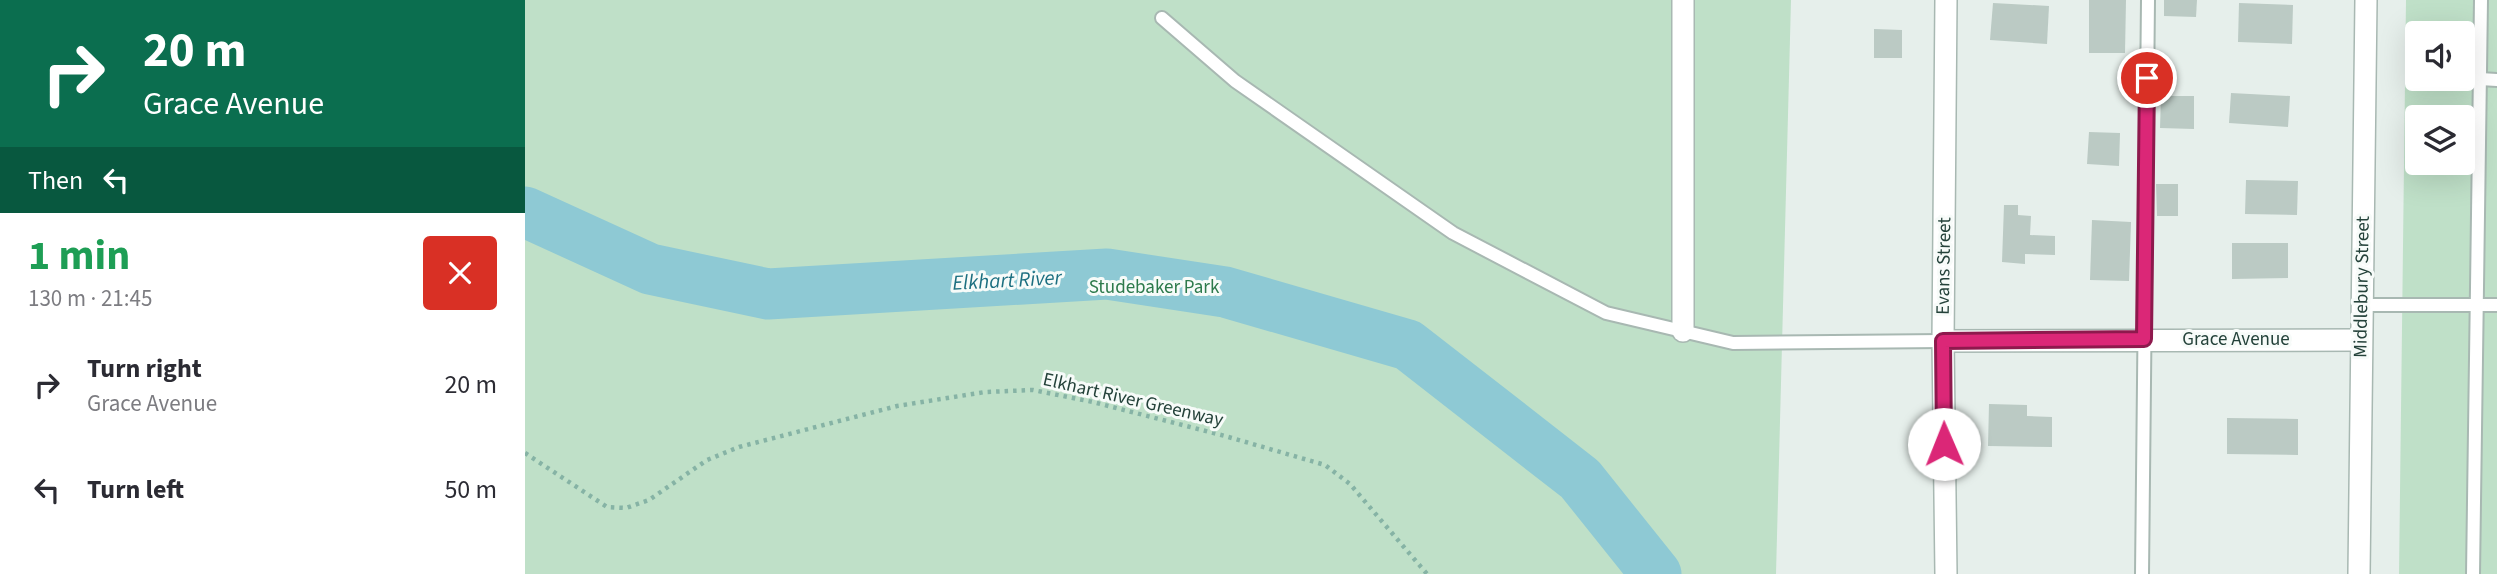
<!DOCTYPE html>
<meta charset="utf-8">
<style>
body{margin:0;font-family:"Source Sans 3",sans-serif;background:#f7f7f7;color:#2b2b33;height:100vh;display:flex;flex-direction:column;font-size:26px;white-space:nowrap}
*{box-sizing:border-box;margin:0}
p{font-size:23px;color:#7c7c81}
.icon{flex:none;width:38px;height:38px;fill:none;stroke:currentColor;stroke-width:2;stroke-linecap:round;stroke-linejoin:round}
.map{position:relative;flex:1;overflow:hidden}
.drawer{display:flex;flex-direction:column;background:#fff;width:525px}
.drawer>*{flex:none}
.hud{background:#0b6e4f;color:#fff;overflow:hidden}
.tools{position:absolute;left:1880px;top:21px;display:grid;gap:14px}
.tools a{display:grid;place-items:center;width:70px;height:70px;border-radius:7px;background:#fff;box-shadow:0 7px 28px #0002;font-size:35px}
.pin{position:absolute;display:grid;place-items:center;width:60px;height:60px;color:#fff;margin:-30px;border:4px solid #fff;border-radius:50%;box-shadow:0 2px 7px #0007}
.me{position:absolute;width:77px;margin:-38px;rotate:359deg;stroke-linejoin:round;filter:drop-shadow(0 0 5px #0008)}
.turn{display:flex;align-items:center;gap:24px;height:147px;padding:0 28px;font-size:32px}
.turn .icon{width:91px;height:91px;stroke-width:2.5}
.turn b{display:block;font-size:49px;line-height:60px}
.then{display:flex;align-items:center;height:66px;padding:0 28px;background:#0003;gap:14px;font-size:26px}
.round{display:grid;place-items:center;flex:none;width:74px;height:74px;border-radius:7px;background:#f7f7f7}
.summary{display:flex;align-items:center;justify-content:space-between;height:119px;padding:0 28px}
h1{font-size:42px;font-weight:700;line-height:52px;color:#1e9e55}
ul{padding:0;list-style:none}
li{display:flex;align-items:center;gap:21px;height:105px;padding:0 28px}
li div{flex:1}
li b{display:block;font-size:26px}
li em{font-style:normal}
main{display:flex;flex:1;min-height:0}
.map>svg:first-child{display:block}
.green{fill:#bfe0c8;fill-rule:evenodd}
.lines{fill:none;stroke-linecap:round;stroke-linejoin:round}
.river{stroke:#8ec9d4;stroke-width:51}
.building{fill:#bbcac4}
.service-casing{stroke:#a8b8b2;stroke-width:16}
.minor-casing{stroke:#a8b8b2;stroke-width:24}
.tertiary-casing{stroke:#a8b8b2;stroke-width:24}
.path{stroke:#86b3a5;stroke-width:4.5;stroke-dasharray:3.5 5;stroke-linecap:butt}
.service{stroke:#fff;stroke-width:12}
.minor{stroke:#fff;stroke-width:21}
.tertiary{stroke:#fff;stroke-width:21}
.route-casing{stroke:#8e194d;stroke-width:18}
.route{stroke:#db2777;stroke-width:12}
.labels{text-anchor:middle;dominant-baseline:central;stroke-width:6;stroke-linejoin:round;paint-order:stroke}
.street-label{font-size:19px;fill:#24423a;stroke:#f7fbf9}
.park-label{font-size:19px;fill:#2d7a4b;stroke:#f7fbf9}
.water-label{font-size:21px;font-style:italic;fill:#1c6f80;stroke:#f7fbf9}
</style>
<main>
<section class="drawer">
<div class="hud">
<div class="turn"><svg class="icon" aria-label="right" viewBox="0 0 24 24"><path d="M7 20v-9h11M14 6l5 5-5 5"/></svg><div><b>20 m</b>Grace Avenue</div></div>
<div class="then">Then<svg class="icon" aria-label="left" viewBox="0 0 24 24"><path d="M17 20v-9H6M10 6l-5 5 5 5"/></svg></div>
</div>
<div class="summary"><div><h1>1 min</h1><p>130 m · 21:45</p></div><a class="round" style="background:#d93025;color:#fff"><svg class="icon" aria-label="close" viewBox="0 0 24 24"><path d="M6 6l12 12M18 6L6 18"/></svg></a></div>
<ul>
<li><svg class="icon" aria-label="right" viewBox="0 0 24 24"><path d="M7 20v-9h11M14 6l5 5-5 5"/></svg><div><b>Turn right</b><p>Grace Avenue</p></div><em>20 m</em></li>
<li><svg class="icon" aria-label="left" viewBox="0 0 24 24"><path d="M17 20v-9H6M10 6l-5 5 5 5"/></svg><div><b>Turn left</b></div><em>50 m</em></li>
</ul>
</section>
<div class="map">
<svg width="1972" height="574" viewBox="0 0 1972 574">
<rect width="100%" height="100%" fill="#e6efeb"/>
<!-- green -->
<g class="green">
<polygon points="0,0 1266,0 1251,574 0,574"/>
<path d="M1881,0h91v574h-98zM1892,33h45v46h-45zM1892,117h45v46h-45z"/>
</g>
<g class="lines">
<!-- river -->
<polyline class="river" points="0,212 125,269 243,294 582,274 700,292 883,345 1055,479 1131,574"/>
</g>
<!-- building -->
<g class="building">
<polygon points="1564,0 1601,0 1600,53 1564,53"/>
<polygon points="1639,0 1672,0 1671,17 1639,16"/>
<polygon points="1468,3 1524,6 1522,44 1465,40"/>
<polygon points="1714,3 1768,5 1767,44 1713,42"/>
<polygon points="1349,29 1377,30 1377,58 1349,58"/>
<polygon points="1706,93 1765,96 1763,127 1704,123"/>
<polygon points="1636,96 1669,96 1669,129 1635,128"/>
<polygon points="1564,132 1595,133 1594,166 1562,164"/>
<polygon points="1721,180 1773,181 1772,215 1720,214"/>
<polygon points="1631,184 1653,184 1653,216 1632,216"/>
<polygon points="1479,205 1493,205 1493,215 1506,216 1505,235 1530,236 1530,255 1500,254 1500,264 1477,262"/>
<polygon points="1567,220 1606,222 1604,281 1565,280"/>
<polygon points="1707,243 1763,243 1763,278 1707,279"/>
<polygon points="1464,404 1502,405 1502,416 1527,417 1527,447 1463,446"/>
<polygon points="1702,418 1773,419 1773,455 1702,454"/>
</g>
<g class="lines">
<defs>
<g id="service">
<polyline points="637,18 710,81 928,233 1081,313 1208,343 1418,341"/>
<polyline points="1955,79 1972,80"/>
<polyline points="1836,305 1972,305"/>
<polyline points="1617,574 1623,0"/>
<polyline points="1948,574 1956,0"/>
</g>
<g id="minor">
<polyline points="1158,331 1158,0"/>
<polyline points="1418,341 1836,340"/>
<polyline points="1421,574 1418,341 1421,0"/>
</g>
<polyline id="tertiary" points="1834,574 1841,0"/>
</defs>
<!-- service casing -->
<use href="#service" class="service-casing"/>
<!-- minor casing -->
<use href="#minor" class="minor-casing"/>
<!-- tertiary casing -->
<use href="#tertiary" class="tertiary-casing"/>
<!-- path -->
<polyline class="path" points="0,453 82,507 101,508 124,500 182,460 214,447 372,406 460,392 508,390 568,402 700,436 800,465 825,484 902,574"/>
<!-- service -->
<use href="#service" class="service"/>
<!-- minor -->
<use href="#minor" class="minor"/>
<!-- tertiary -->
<use href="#tertiary" class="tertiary"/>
</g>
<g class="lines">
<defs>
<polyline id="route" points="1419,444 1418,341 1619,339 1622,78"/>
</defs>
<!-- route casing -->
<use href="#route" class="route-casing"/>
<!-- route -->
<use href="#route" class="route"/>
</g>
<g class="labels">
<!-- street labels -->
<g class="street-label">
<text transform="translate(1419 266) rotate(-89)">Evans Street</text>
<text transform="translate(1837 287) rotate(-89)">Middlebury Street</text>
<text x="1711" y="339">Grace Avenue</text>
<text transform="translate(608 400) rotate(13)">Elkhart River Greenway</text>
</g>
<!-- park labels -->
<g class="park-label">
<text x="629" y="287">Studebaker Park</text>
</g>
<!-- water labels -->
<g class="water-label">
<text transform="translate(482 280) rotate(-3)">Elkhart River</text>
</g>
</g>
</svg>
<div class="tools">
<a><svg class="icon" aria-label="sound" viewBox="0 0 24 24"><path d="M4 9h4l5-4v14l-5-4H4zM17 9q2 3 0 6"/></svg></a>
<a><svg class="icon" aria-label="layers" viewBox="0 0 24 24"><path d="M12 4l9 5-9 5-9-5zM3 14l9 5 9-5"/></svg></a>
</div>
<div class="pin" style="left:1622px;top:78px;background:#d93025"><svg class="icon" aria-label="arrive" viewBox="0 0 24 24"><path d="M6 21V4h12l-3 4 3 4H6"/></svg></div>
<svg class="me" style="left:1419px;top:444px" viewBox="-20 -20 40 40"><circle r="19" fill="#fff"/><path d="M0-13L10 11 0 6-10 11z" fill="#db2777"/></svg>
</div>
</main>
